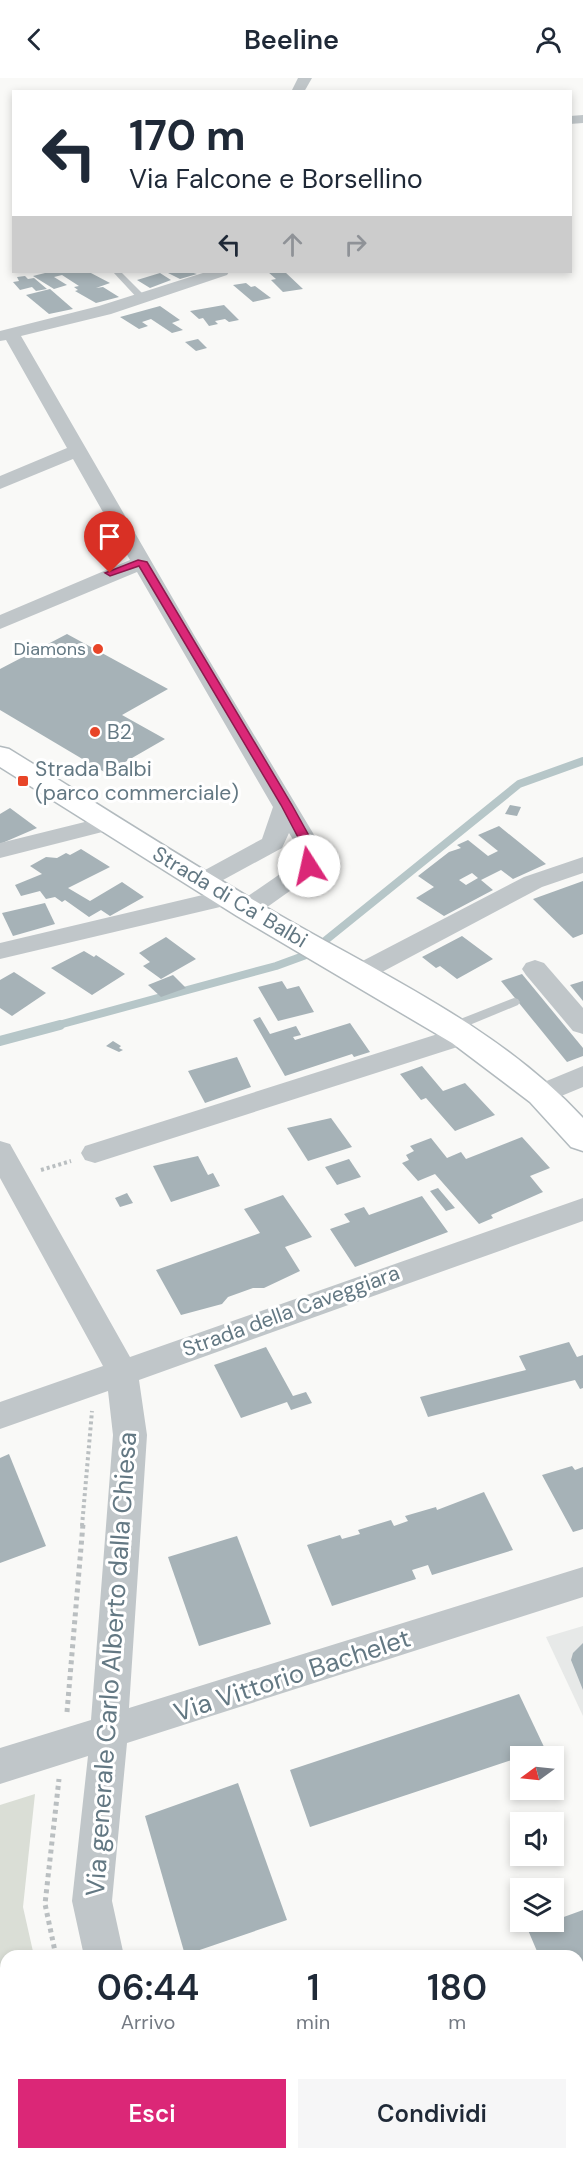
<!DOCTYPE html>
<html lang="it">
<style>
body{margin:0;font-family:"DM Sans",sans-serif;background:#f6f6f7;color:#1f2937;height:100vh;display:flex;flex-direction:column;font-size:22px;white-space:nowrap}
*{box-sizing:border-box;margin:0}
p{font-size:20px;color:#747a83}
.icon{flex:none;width:33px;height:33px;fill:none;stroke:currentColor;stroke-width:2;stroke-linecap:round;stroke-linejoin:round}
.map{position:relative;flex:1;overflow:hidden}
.side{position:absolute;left:0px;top:1872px;width:584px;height:210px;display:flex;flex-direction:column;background:#fff;border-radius:18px 18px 0 0;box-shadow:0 3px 9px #0003}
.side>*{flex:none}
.top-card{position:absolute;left:12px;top:12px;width:560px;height:183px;border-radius:0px;box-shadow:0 3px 9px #0003;background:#fff;color:#1f2937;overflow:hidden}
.needle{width:39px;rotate:255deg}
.buttons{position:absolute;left:510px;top:1668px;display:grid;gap:12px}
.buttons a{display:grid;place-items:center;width:54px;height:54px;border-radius:0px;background:#fff;box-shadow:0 3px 9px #0003;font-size:30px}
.pin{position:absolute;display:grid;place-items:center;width:51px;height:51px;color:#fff;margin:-62px -26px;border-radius:50% 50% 50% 0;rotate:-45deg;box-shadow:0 0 6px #0007}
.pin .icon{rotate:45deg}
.me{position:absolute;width:66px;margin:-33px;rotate:350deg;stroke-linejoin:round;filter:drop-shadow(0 0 4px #0008)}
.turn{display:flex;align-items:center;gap:21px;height:126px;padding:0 18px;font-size:27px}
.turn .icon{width:78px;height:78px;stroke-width:2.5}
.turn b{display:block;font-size:42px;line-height:51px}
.lanes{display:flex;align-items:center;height:57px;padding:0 18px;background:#0003;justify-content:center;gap:30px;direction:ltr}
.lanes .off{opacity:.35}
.eta{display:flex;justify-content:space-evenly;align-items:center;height:102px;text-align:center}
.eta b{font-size:36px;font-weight:600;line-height:42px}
.primary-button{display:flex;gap:12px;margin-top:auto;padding:12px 18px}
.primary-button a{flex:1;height:69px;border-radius:0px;background:#db2777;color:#fff;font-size:24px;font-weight:600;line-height:69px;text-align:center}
.primary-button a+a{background:#f6f6f7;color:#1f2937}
header{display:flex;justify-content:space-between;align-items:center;height:78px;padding:0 18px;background:#fff;font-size:27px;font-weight:600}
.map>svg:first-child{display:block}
.built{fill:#e7e9e8}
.green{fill:#daded6}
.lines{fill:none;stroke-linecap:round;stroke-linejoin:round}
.stream-far1{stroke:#b6c6c8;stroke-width:8}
.stream{stroke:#b6c6c8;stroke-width:10}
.building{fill:#a6b2b7;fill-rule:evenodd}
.secondary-casing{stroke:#b2babe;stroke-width:3}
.path-far1{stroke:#babfc1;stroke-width:4;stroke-dasharray:3 3;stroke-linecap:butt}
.path{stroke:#babfc1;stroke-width:5;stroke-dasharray:4 4;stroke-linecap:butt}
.lane{fill:#c0c6c9;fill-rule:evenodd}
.street{fill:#c0c6c9;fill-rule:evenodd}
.secondary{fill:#fff;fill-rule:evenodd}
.route{fill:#db2777;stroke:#8e194d;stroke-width:1.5}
.poi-dot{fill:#e84528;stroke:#fff;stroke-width:2}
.labels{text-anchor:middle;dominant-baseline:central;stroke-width:6;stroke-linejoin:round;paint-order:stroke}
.far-poi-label{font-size:18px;fill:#637883;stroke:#fff;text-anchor:end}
.poi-label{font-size:21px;fill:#637883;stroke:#fff;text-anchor:start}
.street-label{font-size:21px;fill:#637883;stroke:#fff}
.near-street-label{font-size:26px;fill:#637883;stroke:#fff}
</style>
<header><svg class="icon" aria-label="back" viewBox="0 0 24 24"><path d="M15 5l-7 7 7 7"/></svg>Beeline<svg class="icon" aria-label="person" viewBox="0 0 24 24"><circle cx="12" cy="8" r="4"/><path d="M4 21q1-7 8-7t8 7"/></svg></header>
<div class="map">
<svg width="583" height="2082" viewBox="0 0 583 2082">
<rect width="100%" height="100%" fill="#f9f9f7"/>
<!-- built -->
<polygon class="built" points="583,1548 583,1638 546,1559"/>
<!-- green -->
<polygon class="green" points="35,1716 23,1829 34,1878 6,1878 6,2076 78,2076 79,2082 0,2082 0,1727"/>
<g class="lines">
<!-- stream-far1 -->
<g class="stream-far1">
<polyline points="326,862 519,706 583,683"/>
<polyline points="55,948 276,888 306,877"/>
</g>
<!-- stream -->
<polyline class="stream" points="0,963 60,947"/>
</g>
<!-- building -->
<g class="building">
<polygon points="49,194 89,194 110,205 96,210 103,209 119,219 96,225 75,213 78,212 74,209 79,208 62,197 54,199 67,207 54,211 33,198"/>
<polygon points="190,194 197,196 180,201 168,195"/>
<polygon points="268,194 285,194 303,211 283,214 271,202 276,201"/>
<polygon points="160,195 171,202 150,210 137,202"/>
<polygon points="25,198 28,201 34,200 47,211 36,213 32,209 20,212 13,204 19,203 17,199"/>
<polygon points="246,205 251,209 255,208 271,220 253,224 233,207"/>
<polygon points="50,211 73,231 49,236 26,217"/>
<polygon points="224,227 239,242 229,244 225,241 215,243 218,246 209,248 203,240 199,241 190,233"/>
<polygon points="160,228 180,242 172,245 183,252 172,255 151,241 142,244 148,248 139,251 120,239"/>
<polygon points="198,261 207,270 196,273 185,264"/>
<polygon points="67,556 168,611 122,637 165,661 106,695 0,632 0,591"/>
<polygon points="510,727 521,729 517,738 505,736"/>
<polygon points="10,730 37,750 0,766 0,736"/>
<path d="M499,748l47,38 -33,15 -12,-9 -20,10 12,10 -49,26 -28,-18 18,-11 -16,-11 31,-24 12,-4 -4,-3 11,-5 20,16 10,-5 -20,-16zM472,795l6,5 -12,7 -7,-5z"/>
<polygon points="81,771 110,789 68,810 90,823 122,804 144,819 110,838 101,832 89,839 65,822 62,824 55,819 46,821 40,813 21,818 15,807 42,796 30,788 46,779 57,780 66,775 70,777"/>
<polygon points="583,803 583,856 573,860 533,821"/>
<polygon points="45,825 55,846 13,858 2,835"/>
<polygon points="462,858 493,881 457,901 440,888 436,890 422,879"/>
<polygon points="166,859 196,881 161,901 143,888 150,884 139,875"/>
<polygon points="84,873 94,879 96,877 125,896 92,917 51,890"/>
<polygon points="14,894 46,915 12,938 0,930 0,902"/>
<polygon points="522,896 583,970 583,978 567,984 501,903"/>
<polygon points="173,897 186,910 161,919 148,907"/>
<polygon points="282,903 287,911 299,908 314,934 278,943 258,909"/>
<polygon points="583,903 583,923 570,907"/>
<polygon points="260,939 270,956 296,948 301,957 293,959 295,962 350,945 370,974 354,979 352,976 285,998 253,942"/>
<polygon points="113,963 121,968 119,970 123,972 119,974 106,968"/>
<polygon points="237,979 251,1009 205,1025 188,993"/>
<polygon points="422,988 443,1013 465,1005 495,1037 455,1053 426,1020 421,1022 400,996"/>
<polygon points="331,1040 352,1069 308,1083 287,1050"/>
<polygon points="522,1059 550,1090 530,1098 543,1114 491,1137 493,1140 479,1146 435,1096 418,1103 402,1085 409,1082 406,1077 414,1073 410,1068 431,1060 447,1080 461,1074 466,1081"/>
<polygon points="198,1078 208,1097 213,1095 220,1108 171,1124 153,1088"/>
<polygon points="349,1081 361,1099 337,1107 325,1089"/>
<polygon points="438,1110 455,1130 446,1133 430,1113"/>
<polygon points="127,1115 133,1125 120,1129 115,1120"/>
<polygon points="283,1117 312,1159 285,1169 300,1193 264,1210 253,1210 228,1219 222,1226 181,1237 156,1192 260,1155 244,1131"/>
<polygon points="422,1118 448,1154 355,1189 330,1151 350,1144 344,1136 364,1129 369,1137"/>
<polygon points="569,1264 577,1279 583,1277 583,1310 580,1311 575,1302 428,1339 420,1319 526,1292 519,1278"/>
<polygon points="266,1269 293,1318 306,1314 312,1325 291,1332 287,1324 241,1340 214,1287"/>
<polygon points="9,1376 46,1468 0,1485 0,1380"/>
<polygon points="572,1388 575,1392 583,1389 583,1451 573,1454 542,1397"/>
<polygon points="484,1414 513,1472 432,1497 428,1487 412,1492 416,1501 332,1528 307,1467 340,1457 342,1461 360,1456 358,1452 391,1442 394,1448 408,1443 405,1438 436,1429 437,1432"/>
<polygon points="237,1458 271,1546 199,1568 168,1479"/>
<polygon points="583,1565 583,1612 571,1582 573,1575"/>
<polygon points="519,1616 545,1671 310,1749 290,1692"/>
<polygon points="238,1705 287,1842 185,1877 145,1738"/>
<polygon points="583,1832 583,1950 578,1952 578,1878 539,1878 528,1852"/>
<polygon points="578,2033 583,2047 583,2082 520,2082 518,2076 578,2076"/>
</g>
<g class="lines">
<defs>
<path id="secondary" d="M0,669l9,2c91,56 180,114 272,167 104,60 220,113 302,202v33l-12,-4 -41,-45 -78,-59 -215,-127 -237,-149z"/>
</defs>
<!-- secondary casing -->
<use href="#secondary" class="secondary-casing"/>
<!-- path-far1 -->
<g class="path-far1">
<polyline points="41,1092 71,1083"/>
<polyline points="82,1448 92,1333"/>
</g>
<!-- path -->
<g class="path">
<polyline points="67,1634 83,1446"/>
<polyline points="56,1878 45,1826 59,1701"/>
<polyline points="98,2076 99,2082"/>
</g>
<!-- lane -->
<g class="lane">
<polygon points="113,194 121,194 146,219 146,223 140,223"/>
<polygon points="514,920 518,921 520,924 518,927 455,953 445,953 444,950 445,947"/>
</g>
<!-- street -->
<g class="street">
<polygon points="298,0 312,0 304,14 291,14"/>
<polygon points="583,37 583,45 570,46 570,38"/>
<polygon points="206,194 229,194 227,197 111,236 21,258 194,557 319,765 321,788 318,793 256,837 247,839 238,837 234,831 238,825 296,785 295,765 289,755 282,770 212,808 203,811 194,808 190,803 194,798 262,761 273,729 137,494 0,551 0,537 130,482 73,381 0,411 0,398 67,370 6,262 0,263 0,253 99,228"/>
<polygon points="109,738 118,740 121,745 118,750 0,780 0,765"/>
<polygon points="583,779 583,795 542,809 367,902 358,905 349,902 345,896 349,890 524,799"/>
<polygon points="228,811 237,813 241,819 237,825 0,881 0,865"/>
<polygon points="535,882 544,885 583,930 583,956 573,953 526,897 522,891 526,885"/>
<polygon points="463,948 473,950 477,957 473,964 95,1085 85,1082 81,1075 85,1068"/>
<polygon points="583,988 583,1009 542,1026 532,1023 528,1016 532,1009"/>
<polygon points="0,1063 10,1066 130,1279 583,1120 583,1143 139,1302 147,1357 129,1630 583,1489 583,1519 127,1665 112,1823 124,1878 84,1878 72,1823 88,1678 0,1706 0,1670 91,1642 113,1357 108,1313 0,1351 0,1324 103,1288 0,1100"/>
<polygon points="583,1976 583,2018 578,2019 578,1977"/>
<polygon points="123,2076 167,2076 168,2082 124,2082"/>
<polygon points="298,2076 358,2076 355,2082 295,2082"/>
</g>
<!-- secondary -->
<use href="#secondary" class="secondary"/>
</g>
<!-- route -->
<polygon class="route" points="138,482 147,484 292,727 313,765 313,791 303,788 301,765 281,727 139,488 110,498 105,495"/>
<!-- markers -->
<g class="poi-dot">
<circle cx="98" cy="571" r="6"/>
<circle cx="95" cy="654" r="6"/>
<rect x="17" y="697" width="12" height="12" rx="3"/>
</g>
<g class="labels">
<!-- far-poi labels -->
<g class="far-poi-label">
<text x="86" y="571">Diamons</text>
</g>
<!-- poi labels -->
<g class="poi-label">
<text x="107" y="654">B2</text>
<text x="35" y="691">Strada Balbi<tspan x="35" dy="24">(parco commerciale)</tspan></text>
</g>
<!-- street labels -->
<g class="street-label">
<text transform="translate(230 819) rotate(31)">Strada di Ca' Balbi</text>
<text transform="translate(291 1233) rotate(-20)">Strada della Caveggiara</text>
</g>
<!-- near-street labels -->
<g class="near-street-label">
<text transform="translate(111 1586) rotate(-86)">Via generale Carlo Alberto dalla Chiesa</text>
<text transform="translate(292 1597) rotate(-18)">Via Vittorio Bachelet</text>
</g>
</g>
</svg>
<div class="buttons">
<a><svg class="needle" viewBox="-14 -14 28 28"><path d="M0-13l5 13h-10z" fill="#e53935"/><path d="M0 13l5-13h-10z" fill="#747a83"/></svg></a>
<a><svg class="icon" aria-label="sound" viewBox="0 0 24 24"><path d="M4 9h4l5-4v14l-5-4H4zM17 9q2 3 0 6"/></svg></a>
<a><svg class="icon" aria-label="layers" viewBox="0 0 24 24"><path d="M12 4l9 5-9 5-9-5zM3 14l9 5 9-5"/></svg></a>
</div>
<div class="pin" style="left:110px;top:495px;background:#d93025"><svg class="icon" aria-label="arrive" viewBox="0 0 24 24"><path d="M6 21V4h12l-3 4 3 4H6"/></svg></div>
<svg class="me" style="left:309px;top:788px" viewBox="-20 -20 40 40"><circle r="19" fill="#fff"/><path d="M0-13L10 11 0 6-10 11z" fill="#db2777"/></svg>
<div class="top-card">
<div class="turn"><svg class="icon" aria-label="left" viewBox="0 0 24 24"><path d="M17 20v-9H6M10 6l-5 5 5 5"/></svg><div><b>170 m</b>Via Falcone e Borsellino</div></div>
<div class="lanes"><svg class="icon" aria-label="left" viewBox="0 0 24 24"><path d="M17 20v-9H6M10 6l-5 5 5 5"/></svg><svg class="icon off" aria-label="ahead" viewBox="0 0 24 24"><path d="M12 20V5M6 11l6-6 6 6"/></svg><svg class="icon off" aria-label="right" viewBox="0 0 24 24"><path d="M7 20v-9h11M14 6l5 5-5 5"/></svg></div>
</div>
<section class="side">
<div class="eta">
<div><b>06:44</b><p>Arrivo</p></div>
<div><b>1</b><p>min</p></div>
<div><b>180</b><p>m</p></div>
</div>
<div class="primary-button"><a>Esci</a><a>Condividi</a></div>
</section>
</div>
